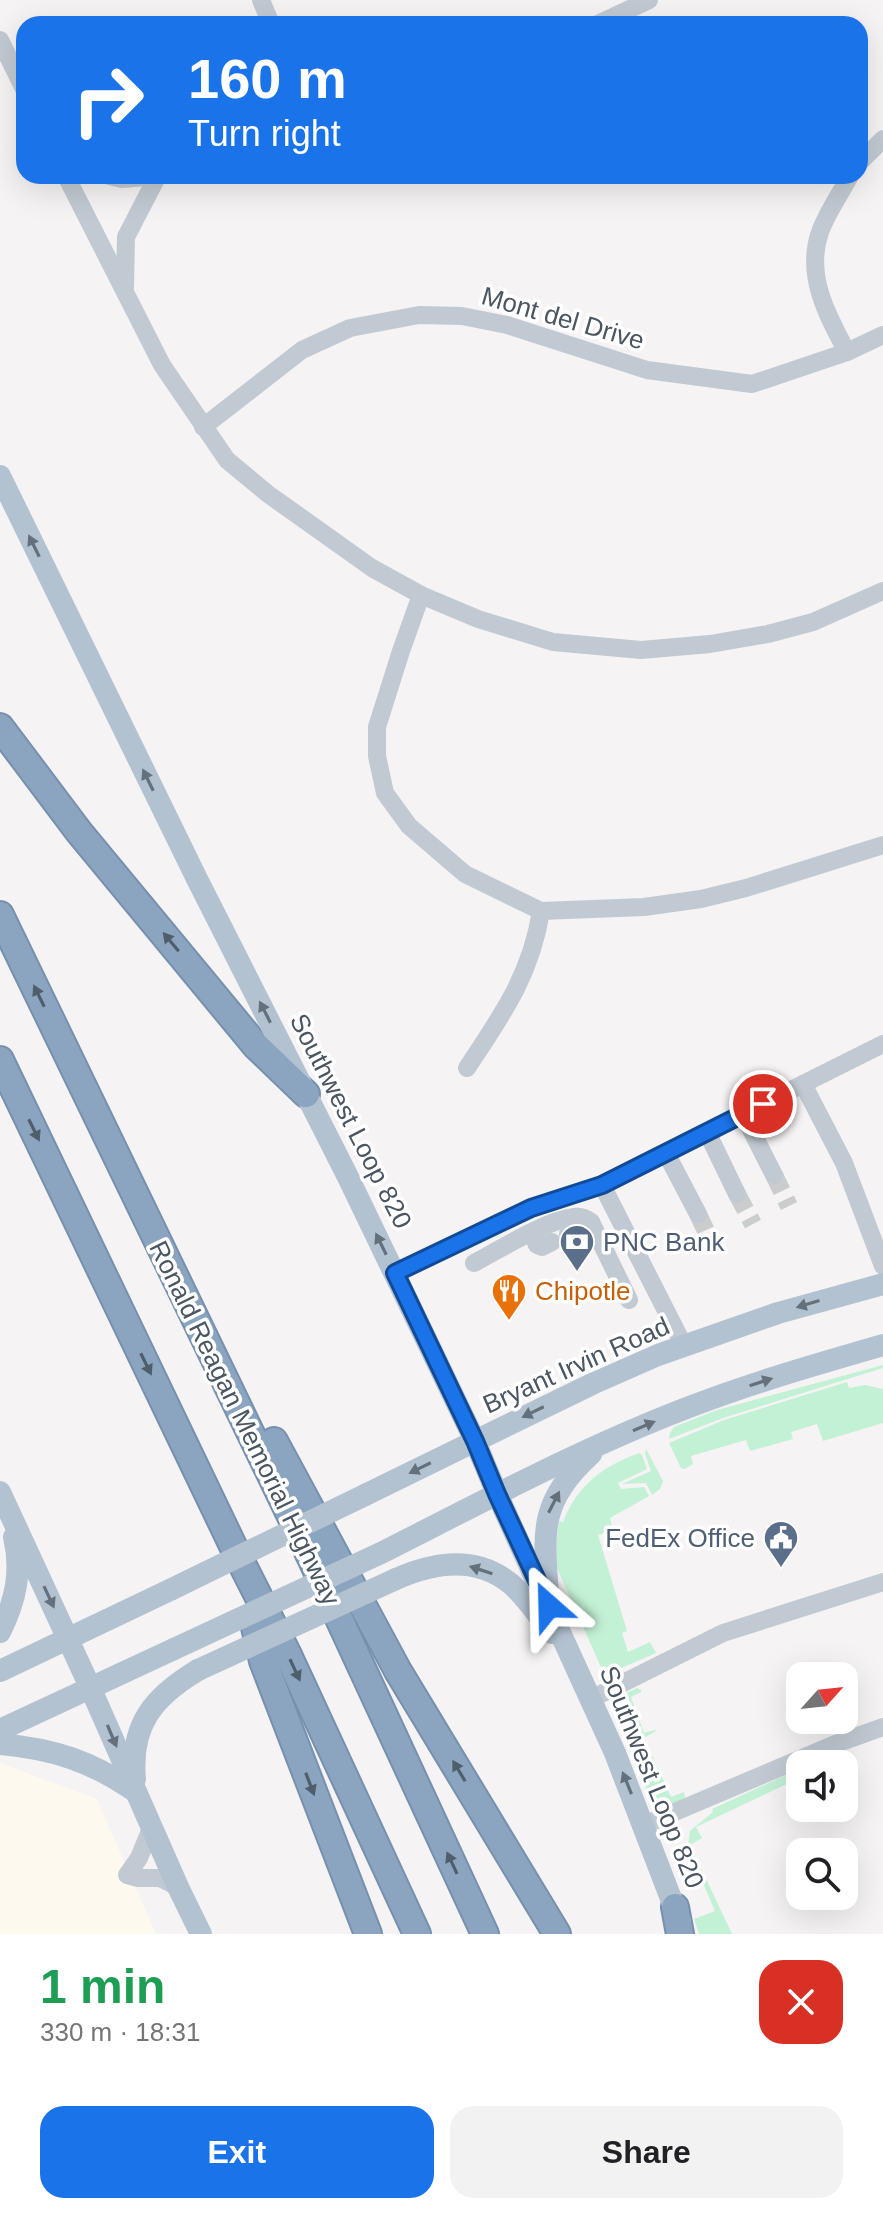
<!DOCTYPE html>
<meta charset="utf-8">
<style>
body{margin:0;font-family:Arial,sans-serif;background:#f2f2f2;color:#202124;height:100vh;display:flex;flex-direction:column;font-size:30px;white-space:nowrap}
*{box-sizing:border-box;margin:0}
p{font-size:26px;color:#757577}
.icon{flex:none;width:44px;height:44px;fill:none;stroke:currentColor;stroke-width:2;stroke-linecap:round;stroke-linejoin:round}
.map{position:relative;height:1934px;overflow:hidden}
.side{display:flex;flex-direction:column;background:#fff;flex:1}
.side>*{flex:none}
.guide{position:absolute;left:16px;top:16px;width:852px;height:168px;border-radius:24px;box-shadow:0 8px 32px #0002;background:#1a73e8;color:#fff;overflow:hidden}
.needle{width:52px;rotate:63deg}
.buttons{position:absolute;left:786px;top:1662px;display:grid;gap:16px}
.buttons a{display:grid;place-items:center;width:72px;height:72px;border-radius:16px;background:#fff;box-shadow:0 8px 32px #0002;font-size:40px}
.pin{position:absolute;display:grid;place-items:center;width:68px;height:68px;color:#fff;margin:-34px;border:4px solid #fff;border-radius:50%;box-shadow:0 2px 8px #0007}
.me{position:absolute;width:88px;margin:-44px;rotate:335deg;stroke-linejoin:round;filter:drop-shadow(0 0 6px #0008)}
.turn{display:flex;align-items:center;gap:28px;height:168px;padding:0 40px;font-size:36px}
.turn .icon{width:104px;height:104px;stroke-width:2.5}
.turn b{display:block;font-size:56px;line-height:68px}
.round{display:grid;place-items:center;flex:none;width:84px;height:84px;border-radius:24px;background:#f2f2f2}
.head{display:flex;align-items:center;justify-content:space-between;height:136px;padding:0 40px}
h1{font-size:48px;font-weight:600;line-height:60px;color:#1e9e55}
.cta{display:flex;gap:16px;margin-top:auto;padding:16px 40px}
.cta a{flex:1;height:92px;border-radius:24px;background:#1a73e8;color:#fff;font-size:32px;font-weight:600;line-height:92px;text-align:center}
.cta a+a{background:#f2f2f2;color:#202124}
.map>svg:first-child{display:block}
.commercial{fill:#fdf9ef}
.green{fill:#c3f1d5}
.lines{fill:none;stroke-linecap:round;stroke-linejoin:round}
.minor-tunnel{stroke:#caccce;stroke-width:18;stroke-dasharray:18 9;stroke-linecap:butt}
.highway-casing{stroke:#7690ad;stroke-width:30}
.minor{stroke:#c1cad2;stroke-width:18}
.major{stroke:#b3c2d1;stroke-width:22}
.highway{stroke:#8ba5c1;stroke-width:26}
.major-bridge{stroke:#b3c2d1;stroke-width:22}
.oneway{fill:#64717d}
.oneway2{fill:#505e6b}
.route-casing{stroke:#114b97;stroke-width:20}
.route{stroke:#1a73e8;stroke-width:14}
.labels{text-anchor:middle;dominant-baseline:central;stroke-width:7;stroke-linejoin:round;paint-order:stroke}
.street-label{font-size:26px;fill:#4a5661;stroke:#fff}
.service-label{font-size:26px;fill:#4e5e75;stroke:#fff;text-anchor:start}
.food-label{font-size:26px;fill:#c56008;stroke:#fff;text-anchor:start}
</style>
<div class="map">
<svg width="883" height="1934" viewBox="0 0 883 1934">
<rect width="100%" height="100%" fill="#f5f3f3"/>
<!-- commercial -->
<polygon class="commercial" points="0,1763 97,1799 156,1934 0,1934"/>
<!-- green -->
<g class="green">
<polygon points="883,1365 883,1368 723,1418 669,1439 670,1433 674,1427 717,1410"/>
<polygon points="847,1382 849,1388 865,1385 883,1389 883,1423 823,1441 817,1424 791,1432 793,1439 750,1451 746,1440 691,1456 693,1464 685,1469 681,1468 669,1443 724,1420"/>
<polygon points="646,1449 663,1481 660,1489 652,1495 646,1483 622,1484 651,1471 645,1454"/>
<path d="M639,1453l3,2 5,14 -29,14 3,6 23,-2 5,9 -39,22 3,12 -15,5 29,96 -5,2 6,19 22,-10 6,11 -44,19 -9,-3 -3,-4 -46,-104 5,-40 4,1c14,-37 41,-56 76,-69z"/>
<path d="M637,1688l4,2v2l-10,5 13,36 11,-3 1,1 -12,7 27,59 13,-5 1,5c-9,9 -23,9 -33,0 -9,-8 -37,-82 -33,-93 2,-9 10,-12 18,-16z"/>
<polygon points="788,1774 794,1775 799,1790 796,1794 789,1783 696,1827 702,1838 690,1845 732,1934 699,1934 694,1919 715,1911 688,1847 690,1831 713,1812 712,1809"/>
</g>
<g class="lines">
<!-- minor-tunnel -->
<g class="minor-tunnel">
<polyline points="774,1175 789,1206"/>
<polyline points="737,1194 753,1224"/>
<polyline points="698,1214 712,1244"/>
</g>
<defs>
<g id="highway">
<polyline points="0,727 79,832 256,1046 306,1094"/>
<polyline points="0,915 311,1558 485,1934"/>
<polyline points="0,1060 235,1550 288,1655 417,1934"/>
<polyline points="274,1441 398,1671 557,1934"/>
<polyline points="253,1619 263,1661 368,1934"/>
<polyline points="675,1907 680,1934"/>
</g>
</defs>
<!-- highway casing -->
<use href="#highway" class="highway-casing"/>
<!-- minor -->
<g class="minor">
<polyline points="261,0 271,24"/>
<polyline points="598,24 649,0"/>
<polyline points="0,40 24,89"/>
<polyline points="860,162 883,139"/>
<polyline points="66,176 162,365 227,460 268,494 372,568 421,595 478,619 553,642 641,650 710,644 768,634 813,622 883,591"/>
<polyline points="109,176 122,179 159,176"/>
<polyline points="125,287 126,237 157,177"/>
<path d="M847,352c-20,-37 -42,-77 -27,-120 7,-19 20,-38 30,-56"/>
<polyline points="203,427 302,350 350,328 419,315 462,316 507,325 647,370 752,384 847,352 883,335"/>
<polyline points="421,595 401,651 377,727 377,756 385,793 409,826 465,874 541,911 644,907 701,899 746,888 883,845"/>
<polyline points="883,1044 803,1084 844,1163 883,1266"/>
<path d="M467,1068c35,-53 64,-93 74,-157"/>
<polyline points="743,1114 774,1175"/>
<polyline points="707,1132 737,1194"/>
<polyline points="666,1153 698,1214"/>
<polyline points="602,1185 684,1346"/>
<polyline points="532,1233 537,1245 542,1247 552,1242"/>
<polyline points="568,1234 591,1222"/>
<path d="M474,1263c27,-14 70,-42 100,-46 7,-1 12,1 17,5l38,78"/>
<polyline points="395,1273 531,1208 602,1185 803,1084"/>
<polyline points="591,1699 723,1633 883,1582"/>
<polyline points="644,1825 833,1745 883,1727"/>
<polyline points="152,1826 139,1858 127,1875 138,1878 160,1878 178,1887"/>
</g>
<!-- major -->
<g class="major">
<polyline points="0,476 197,879 348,1177 475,1441 497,1494 615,1753 680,1922"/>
<polyline points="0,1492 90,1687 178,1887 201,1934"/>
<polyline points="365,1495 592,1384 658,1355 778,1313 883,1284"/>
<path d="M381,1553c107,-54 214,-112 327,-153 57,-21 116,-38 175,-55"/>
<path d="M396,1579c38,-17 80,-24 115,5 16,14 28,33 41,49"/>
<path d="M548,1593c-5,-63 -8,-92 43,-139"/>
<path d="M0,1632c16,-32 22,-61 14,-95"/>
<polyline points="0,1671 172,1589"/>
<polyline points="0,1730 174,1649"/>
<path d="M0,1744c54,5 91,17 136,48"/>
<path d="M135,1779c-5,-54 18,-82 63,-109"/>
</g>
<!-- highway -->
<use href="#highway" class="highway"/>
<!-- major-bridge -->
<g class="major-bridge">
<polyline points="172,1589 365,1495"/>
<polyline points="174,1649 381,1553"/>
<polyline points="198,1670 396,1579"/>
</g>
</g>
<!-- one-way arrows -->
<defs><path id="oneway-solid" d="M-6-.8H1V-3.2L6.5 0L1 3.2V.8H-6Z" transform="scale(2)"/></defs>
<g class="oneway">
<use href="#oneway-solid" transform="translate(34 546) rotate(-116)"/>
<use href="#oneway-solid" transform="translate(148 780) rotate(-116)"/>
<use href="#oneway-solid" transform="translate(265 1012) rotate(-117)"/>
<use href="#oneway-solid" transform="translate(381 1244) rotate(-116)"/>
<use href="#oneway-solid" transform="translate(808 1304) rotate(163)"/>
<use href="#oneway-solid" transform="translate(761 1382) rotate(-18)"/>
<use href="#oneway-solid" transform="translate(533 1412) rotate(154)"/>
<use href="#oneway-solid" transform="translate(644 1426) rotate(-23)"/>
<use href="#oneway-solid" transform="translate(420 1468) rotate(154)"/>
<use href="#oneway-solid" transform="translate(554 1502) rotate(-63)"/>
<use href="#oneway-solid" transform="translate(481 1570) rotate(-162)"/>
<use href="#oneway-solid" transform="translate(49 1597) rotate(65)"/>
<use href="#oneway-solid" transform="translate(112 1736) rotate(67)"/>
<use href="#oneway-solid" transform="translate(627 1783) rotate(-112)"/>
</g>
<g class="oneway2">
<use href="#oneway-solid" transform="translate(171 942) rotate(-130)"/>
<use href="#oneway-solid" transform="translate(39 996) rotate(-116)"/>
<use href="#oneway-solid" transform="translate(34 1130) rotate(64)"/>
<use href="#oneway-solid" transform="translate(146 1364) rotate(64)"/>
<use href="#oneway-solid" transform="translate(295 1670) rotate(65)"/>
<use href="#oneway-solid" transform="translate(459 1771) rotate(-121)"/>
<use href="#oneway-solid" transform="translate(310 1784) rotate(69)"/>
<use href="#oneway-solid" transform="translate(452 1863) rotate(-115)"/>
</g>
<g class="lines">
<defs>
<polyline id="route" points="549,1606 497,1494 475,1441 395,1273 531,1208 602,1185 763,1104"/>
</defs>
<!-- route casing -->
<use href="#route" class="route-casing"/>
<!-- route -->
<use href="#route" class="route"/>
</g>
<!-- icons -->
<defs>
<symbol id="bank-pin" viewBox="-11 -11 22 30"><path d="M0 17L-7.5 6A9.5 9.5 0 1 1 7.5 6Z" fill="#5c6f8a" stroke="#fff"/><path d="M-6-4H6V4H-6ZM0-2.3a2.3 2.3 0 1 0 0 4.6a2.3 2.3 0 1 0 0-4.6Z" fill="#fff"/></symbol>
<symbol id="restaurant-pin" viewBox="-11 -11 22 30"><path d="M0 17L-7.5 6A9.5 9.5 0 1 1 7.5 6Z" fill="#e8710a" stroke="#fff"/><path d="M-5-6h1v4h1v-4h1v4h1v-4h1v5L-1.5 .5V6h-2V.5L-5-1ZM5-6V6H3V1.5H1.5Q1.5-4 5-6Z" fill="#fff"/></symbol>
<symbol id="civic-pin" viewBox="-11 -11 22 30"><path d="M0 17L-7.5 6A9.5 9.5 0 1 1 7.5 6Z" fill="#5c6f8a" stroke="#fff"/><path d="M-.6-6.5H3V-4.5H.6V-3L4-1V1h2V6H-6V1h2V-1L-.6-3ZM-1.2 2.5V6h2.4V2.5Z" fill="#fff"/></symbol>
</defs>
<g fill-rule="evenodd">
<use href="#bank-pin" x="557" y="1222" width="40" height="54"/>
<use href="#restaurant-pin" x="489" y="1271" width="40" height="54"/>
<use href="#civic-pin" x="761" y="1518" width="40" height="54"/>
</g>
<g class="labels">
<!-- street labels -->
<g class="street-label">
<text transform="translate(563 318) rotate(16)">Mont del Drive</text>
<text transform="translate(351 1121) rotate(63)">Southwest Loop 820</text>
<text transform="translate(576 1365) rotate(-24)">Bryant Irvin Road</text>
<text transform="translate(245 1423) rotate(64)">Ronald Reagan Memorial Highway</text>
<text transform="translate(652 1777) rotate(68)">Southwest Loop 820</text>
</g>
<!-- service labels -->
<g class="service-label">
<text x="603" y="1242">PNC Bank</text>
<text x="755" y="1538" text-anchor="end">FedEx Office</text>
</g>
<!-- food labels -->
<g class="food-label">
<text x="535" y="1291">Chipotle</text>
</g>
</g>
</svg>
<div class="buttons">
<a><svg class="needle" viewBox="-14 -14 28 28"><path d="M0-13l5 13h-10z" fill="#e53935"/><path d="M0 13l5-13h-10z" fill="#757577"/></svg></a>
<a><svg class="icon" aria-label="sound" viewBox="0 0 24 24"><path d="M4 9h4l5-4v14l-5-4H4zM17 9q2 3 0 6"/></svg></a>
<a><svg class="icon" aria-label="search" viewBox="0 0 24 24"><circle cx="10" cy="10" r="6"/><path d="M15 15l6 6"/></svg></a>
</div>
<div class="pin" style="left:763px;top:1104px;background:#d93025"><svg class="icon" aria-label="arrive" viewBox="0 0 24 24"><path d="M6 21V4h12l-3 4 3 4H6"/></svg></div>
<svg class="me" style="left:549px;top:1606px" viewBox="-20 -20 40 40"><path d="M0-17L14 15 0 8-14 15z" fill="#1a73e8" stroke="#fff" stroke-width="4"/></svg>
<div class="guide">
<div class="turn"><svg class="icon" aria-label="right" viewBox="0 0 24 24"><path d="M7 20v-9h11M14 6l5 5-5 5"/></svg><div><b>160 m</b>Turn right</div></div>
</div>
</div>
<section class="side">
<div class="head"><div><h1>1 min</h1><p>330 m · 18:31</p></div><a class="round" style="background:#d93025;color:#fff"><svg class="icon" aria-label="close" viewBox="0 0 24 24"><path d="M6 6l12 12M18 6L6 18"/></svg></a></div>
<div class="cta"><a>Exit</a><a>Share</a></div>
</section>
